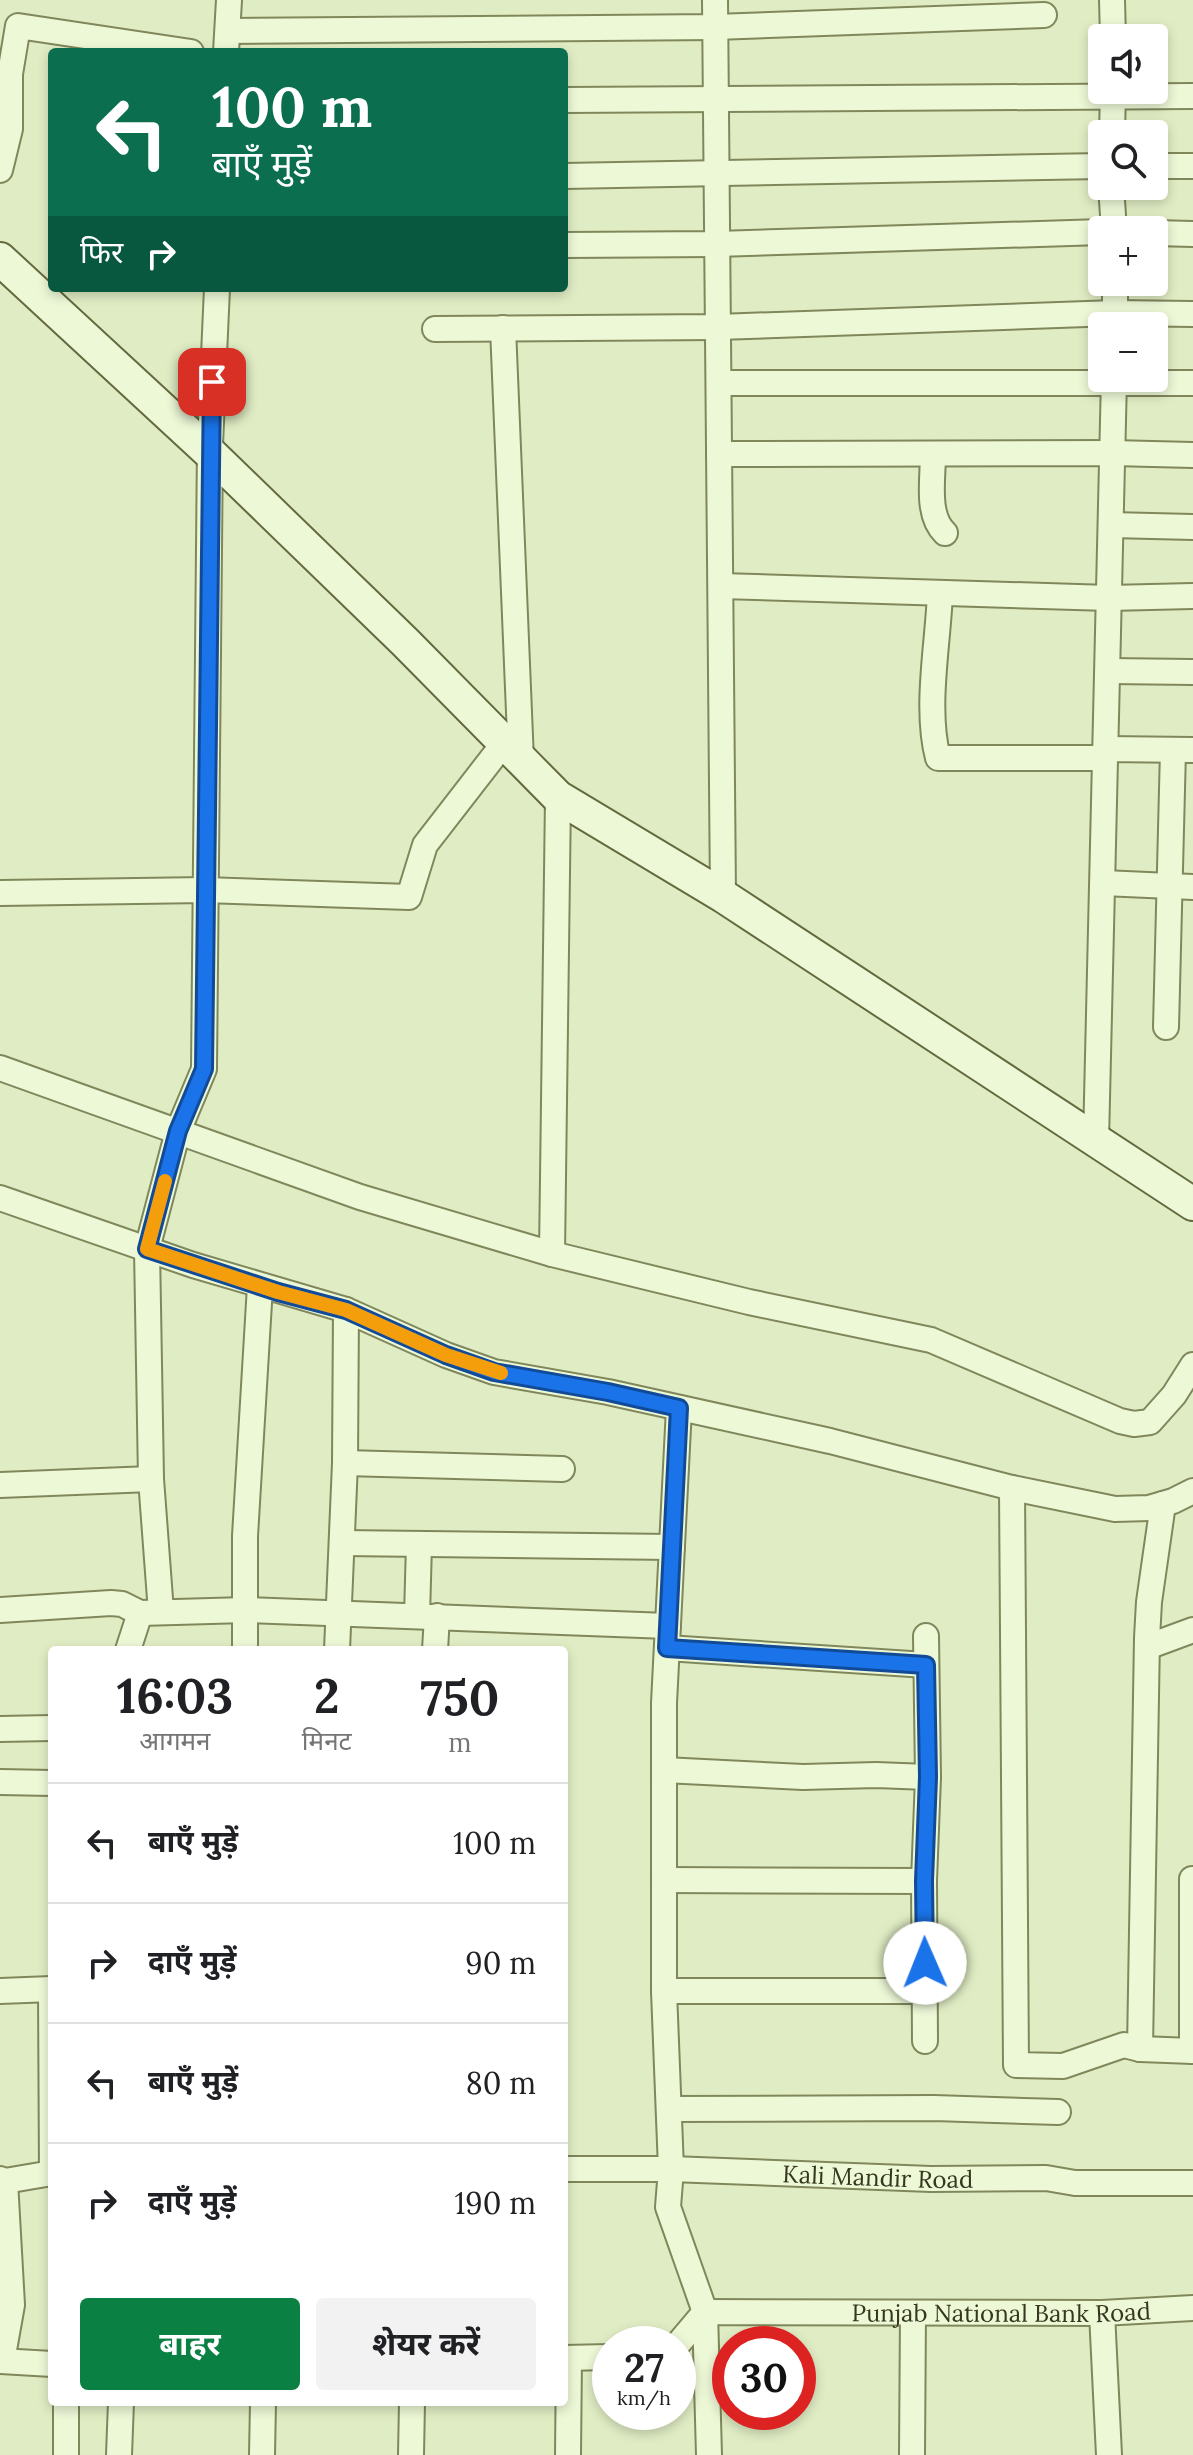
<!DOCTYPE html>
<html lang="hi">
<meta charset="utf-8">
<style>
body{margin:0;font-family:Lora,"Noto Sans Devanagari",serif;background:#f2f2f2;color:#202124;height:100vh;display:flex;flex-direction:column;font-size:30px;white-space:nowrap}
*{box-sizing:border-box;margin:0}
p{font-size:26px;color:#757577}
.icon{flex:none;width:44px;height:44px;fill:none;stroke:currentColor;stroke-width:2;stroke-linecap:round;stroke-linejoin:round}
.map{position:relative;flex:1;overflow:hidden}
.drawer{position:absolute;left:48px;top:1646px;width:520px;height:760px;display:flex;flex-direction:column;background:#fff;border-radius:8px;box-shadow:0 4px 12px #0003}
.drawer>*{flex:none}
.guide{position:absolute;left:48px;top:48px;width:520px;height:244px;border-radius:8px;box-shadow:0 4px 12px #0003;background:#0b6e4f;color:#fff;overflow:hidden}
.tools{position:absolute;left:1088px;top:24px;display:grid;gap:16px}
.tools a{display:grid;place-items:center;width:80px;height:80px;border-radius:8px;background:#fff;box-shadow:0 4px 12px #0003;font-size:40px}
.speed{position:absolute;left:592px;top:2326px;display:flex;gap:16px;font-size:40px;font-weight:700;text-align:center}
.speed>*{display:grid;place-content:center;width:104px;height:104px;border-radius:50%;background:#fff;box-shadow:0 4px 12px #0003;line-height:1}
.speed small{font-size:20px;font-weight:400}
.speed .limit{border:12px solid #d22;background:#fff;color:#111}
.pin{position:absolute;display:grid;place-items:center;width:68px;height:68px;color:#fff;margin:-34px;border-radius:16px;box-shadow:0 4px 12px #0006}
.me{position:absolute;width:88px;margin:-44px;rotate:359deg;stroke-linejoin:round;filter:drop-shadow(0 0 6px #0008)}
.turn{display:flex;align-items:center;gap:28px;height:168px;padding:0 32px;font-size:36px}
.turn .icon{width:104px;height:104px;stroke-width:2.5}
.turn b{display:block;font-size:56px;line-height:68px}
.then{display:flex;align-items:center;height:76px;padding:0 32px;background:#0003;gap:16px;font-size:30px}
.eta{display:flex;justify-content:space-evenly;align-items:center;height:136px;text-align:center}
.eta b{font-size:48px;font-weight:700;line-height:56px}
.primary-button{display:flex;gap:16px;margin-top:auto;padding:16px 32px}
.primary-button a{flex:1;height:92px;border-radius:8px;background:#0b8043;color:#fff;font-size:32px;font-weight:700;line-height:92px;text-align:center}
.primary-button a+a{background:#f2f2f2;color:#202124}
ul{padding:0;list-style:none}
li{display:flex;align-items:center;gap:24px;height:120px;padding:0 32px;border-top:2px solid #e0e0e0}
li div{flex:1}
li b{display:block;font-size:30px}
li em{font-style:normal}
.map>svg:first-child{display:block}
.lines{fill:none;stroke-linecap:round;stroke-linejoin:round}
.street-casing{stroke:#80875b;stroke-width:28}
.secondary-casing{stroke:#64693e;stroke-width:36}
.street{stroke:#edf8d7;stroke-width:24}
.secondary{stroke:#edf8d7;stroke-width:32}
.route-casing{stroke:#114b97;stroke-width:20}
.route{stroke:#1a73e8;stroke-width:14}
.slow{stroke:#f59e0b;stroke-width:14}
.labels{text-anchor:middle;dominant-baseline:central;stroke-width:6;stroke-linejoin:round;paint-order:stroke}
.street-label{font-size:24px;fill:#35371e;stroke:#e9f5d3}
</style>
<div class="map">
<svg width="1193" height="2455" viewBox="0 0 1193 2455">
<rect width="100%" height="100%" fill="#e0edc4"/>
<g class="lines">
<defs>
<g id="street">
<polyline points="715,0 723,896"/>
<polyline points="1112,0 1113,38"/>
<polyline points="228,31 715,27 1044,15"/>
<polyline points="226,52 229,0"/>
<polyline points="564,100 1193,96"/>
<polyline points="1112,134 1113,90"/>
<polyline points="1154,166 1193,166"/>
<polyline points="0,170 10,129 10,74 18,26 191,52"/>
<polyline points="564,176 1102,166"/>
<polyline points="1111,186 1114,230"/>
<polyline points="1154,233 1193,234"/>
<polyline points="564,245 717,244 1102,232"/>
<polyline points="1115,282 1115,326"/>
<polyline points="503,328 521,760"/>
<polyline points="435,329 718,327 1115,313 1193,314"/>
<polyline points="719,383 1193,383"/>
<polyline points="719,454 1112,453 1193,455"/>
<path d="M933,454c0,25 -7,61 12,79"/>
<polyline points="1111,525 1193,527"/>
<polyline points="721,586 1109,598 1193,596"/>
<path d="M940,593c-2,52 -15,115 -2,165h166l2,-9 87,1"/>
<polyline points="1108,671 1193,672"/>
<polyline points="1103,883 1193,887"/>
<polyline points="0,893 205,890 409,897 425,845 504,743"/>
<polyline points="1166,1027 1173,750"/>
<polyline points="0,1068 360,1197 552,1254 749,1302 931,1340 1120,1421 1134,1424 1150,1422 1174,1395 1193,1365"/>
<polyline points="1096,1141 1114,378"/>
<polyline points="0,1198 193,1265 346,1310 446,1355 494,1372 608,1392 830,1441 1012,1488 1115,1509 1149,1508 1173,1501 1193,1491"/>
<polyline points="552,1254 558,797"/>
<polyline points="679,1408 664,1703 664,1991 671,2169 668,2207 705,2312 709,2455"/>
<polyline points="345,1463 562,1469"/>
<polyline points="0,1485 151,1479"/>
<polyline points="1012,1488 1016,2065 1063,2066 1124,2045 1140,2049 1193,2051"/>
<polyline points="342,1543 672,1547"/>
<polyline points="0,1610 111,1603 122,1604 140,1613 246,1610 668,1626"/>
<polyline points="161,1612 151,1479 147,1249 178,1131 204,1069 210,445 217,288"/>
<polyline points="417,1616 419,1544"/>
<polyline points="1147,1647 1193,1630"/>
<polyline points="667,1648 926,1665"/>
<polyline points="128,1650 140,1613"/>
<polyline points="245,1650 245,1536 260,1286"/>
<polyline points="337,1650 345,1463 346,1310"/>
<polyline points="435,1650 437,1616"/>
<polyline points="0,1729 52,1728"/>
<polyline points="664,1770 803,1777 876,1775 928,1777"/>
<polyline points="0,1782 52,1783"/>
<polyline points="664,1880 924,1881"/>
<polyline points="51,1989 52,2173"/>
<polyline points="0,1991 52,1989"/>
<polyline points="664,1991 926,1991"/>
<polyline points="925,2041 924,1881 928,1777 926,1636"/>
<polyline points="1140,2049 1147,1638 1149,1602 1163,1504"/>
<polyline points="1192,2051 1192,1879"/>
<polyline points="669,2109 934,2108 1058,2112"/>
<path id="s1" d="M564,2169h107l260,10 115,-1 29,5h118"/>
<polyline points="0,2179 5,2181 52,2173"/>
<polyline points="1102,2313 1109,2455"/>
<path id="s2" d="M678,2344l27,-32 397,1 91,-5"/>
<polyline points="564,2358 610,2357"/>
<polyline points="0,2361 52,2364"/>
<polyline points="2,2361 12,2305 5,2181"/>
<polyline points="66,2402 66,2455"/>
<polyline points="119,2455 121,2402"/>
<polyline points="262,2455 263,2402"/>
<polyline points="411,2455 412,2402"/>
<polyline points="568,2455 569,2358"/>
<polyline points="912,2455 913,2313"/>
</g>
<polyline id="secondary" points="0,259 210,453 405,642 558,797 723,896 1193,1204"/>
</defs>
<!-- street casing -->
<use href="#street" class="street-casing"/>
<!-- secondary casing -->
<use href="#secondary" class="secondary-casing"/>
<!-- street -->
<use href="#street" class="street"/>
<!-- secondary -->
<use href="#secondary" class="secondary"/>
</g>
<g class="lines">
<defs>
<polyline id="route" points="212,382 204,1069 178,1131 147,1249 278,1292 346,1310 446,1355 494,1372 608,1392 679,1408 667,1648 926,1665 928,1777 924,1881 925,1963"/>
</defs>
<!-- route casing -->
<use href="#route" class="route-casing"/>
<!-- route -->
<use href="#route" class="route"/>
<!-- slow -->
<polyline class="slow" points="165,1181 147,1249 278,1292 346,1310 446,1355 501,1373"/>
</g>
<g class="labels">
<!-- street labels -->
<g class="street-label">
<text stroke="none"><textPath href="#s1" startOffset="314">Kali Mandir Road</textPath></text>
<text stroke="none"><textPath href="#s2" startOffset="338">Punjab National Bank Road</textPath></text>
</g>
</g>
</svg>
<div class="tools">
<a><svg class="icon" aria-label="sound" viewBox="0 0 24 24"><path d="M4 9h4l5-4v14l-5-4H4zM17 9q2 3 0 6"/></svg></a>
<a><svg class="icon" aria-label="search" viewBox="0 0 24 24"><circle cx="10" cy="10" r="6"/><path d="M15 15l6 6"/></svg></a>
<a>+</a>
<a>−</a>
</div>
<div class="speed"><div>27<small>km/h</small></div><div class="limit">30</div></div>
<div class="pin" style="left:212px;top:382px;background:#d93025"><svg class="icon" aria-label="arrive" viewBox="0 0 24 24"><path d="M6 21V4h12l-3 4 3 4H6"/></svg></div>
<svg class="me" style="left:925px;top:1963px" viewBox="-20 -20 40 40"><circle r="19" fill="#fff"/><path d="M0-13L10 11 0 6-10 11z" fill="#1a73e8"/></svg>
<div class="guide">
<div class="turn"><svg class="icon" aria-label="left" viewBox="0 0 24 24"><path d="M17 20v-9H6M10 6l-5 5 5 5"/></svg><div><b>100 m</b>बाएँ मुड़ें</div></div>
<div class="then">फिर<svg class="icon" aria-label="right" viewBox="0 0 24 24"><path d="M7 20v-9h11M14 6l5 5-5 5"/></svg></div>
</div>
<section class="drawer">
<div class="eta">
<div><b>16:03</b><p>आगमन</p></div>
<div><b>2</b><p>मिनट</p></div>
<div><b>750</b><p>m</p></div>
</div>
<ul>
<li><svg class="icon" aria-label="left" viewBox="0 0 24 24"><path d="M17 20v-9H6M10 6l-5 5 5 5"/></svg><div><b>बाएँ मुड़ें</b></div><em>100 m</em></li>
<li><svg class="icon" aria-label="right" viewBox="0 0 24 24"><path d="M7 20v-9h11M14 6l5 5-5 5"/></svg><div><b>दाएँ मुड़ें</b></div><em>90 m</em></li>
<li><svg class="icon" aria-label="left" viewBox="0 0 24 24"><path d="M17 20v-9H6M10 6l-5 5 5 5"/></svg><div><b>बाएँ मुड़ें</b></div><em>80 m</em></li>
<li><svg class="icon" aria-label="right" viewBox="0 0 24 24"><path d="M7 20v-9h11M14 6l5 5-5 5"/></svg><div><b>दाएँ मुड़ें</b></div><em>190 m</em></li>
</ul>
<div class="primary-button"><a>बाहर</a><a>शेयर करें</a></div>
</section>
</div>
